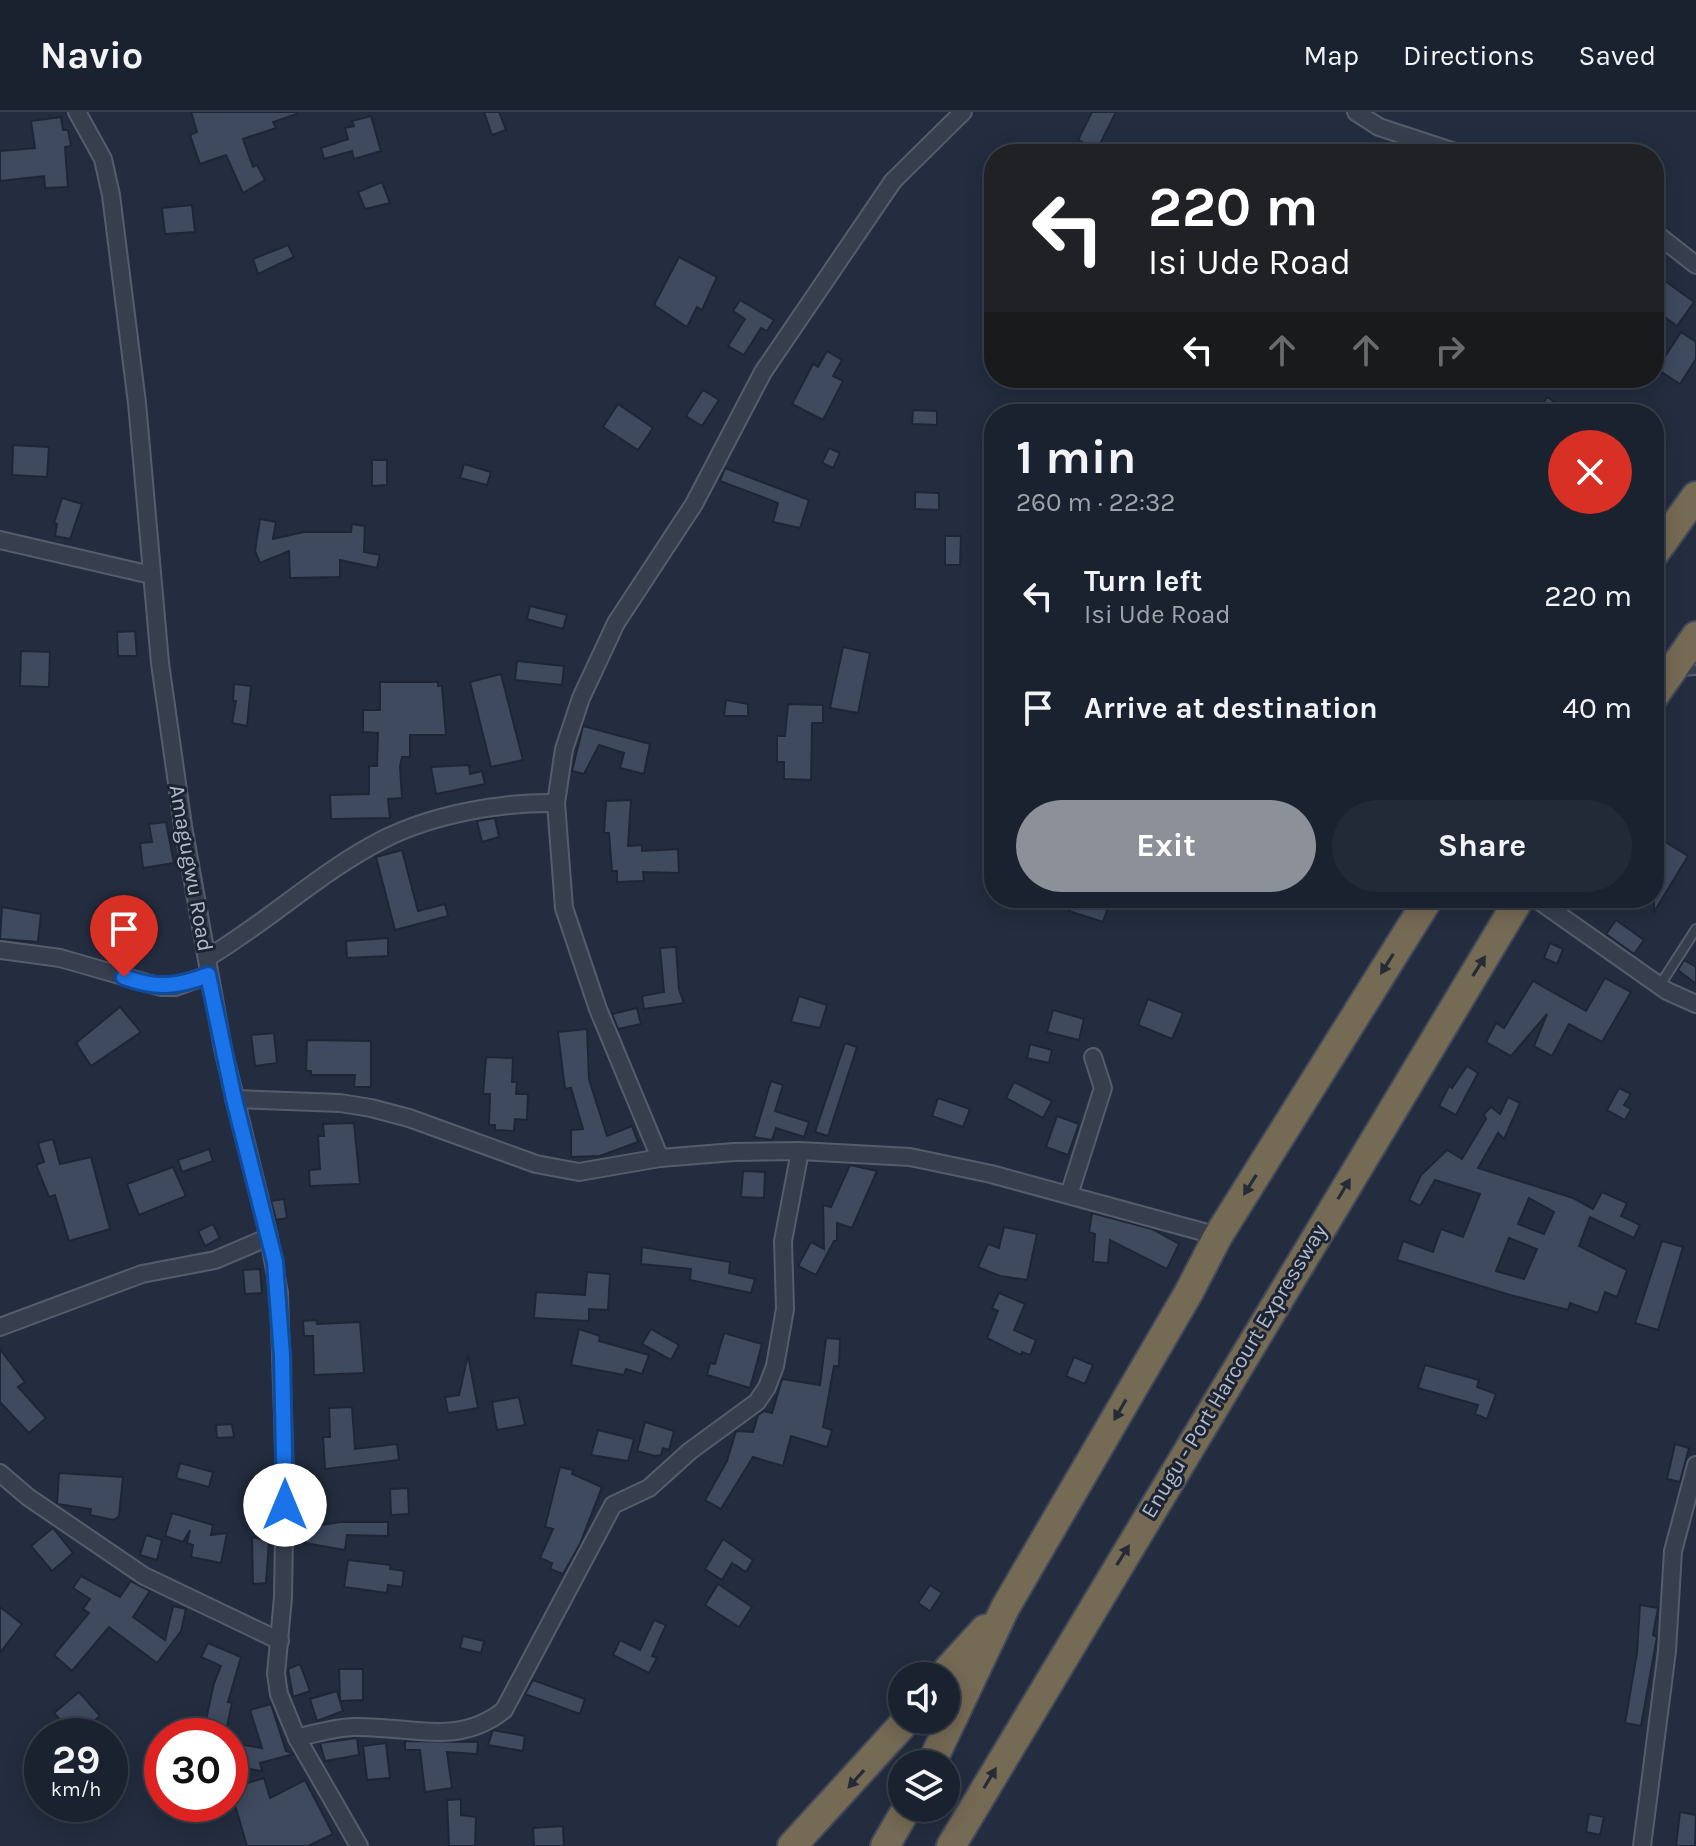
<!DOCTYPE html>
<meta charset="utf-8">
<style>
body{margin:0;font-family:Karla,sans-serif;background:#232a37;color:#f1f3f6;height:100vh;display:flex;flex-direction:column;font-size:30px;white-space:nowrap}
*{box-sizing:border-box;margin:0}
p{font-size:26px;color:#9fa4aa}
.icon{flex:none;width:44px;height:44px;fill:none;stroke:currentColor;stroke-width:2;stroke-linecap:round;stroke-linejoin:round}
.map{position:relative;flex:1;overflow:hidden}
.details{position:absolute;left:984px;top:292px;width:680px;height:504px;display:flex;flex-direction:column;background:#1a222f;border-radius:32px;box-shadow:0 4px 20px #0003,0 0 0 2px #383f4b}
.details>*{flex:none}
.banner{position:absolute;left:984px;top:32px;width:680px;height:244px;border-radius:32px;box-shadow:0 4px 20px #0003,0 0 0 2px #383f4b;background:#202124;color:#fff;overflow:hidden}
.buttons{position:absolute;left:888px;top:1550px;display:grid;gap:16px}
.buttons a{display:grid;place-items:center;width:72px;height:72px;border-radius:50%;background:#1a222f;box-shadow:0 4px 20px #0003,0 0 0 2px #383f4b;font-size:40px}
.speed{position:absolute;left:24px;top:1606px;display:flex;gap:16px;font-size:40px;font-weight:700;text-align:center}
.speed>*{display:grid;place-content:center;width:104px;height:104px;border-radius:50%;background:#1a222f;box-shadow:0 4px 20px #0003,0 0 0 2px #383f4b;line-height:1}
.speed small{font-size:20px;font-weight:400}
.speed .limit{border:12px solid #d22;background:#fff;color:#111}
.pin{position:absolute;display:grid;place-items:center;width:68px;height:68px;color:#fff;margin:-82px -34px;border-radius:50% 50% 50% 0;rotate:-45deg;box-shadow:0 0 8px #0007}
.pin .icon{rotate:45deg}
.me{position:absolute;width:88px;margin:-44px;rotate:0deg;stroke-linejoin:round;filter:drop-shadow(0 0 6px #0008)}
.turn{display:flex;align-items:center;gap:28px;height:168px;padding:0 32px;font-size:36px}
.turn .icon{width:104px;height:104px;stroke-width:2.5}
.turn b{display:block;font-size:56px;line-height:68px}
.lanes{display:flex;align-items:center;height:76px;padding:0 32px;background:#0003;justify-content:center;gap:40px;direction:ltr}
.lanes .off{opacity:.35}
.round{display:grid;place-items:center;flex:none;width:84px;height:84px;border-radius:42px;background:#232a37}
.head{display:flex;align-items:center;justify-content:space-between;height:136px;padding:0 32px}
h1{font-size:48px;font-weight:700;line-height:60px}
.button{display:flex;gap:16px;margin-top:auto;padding:16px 32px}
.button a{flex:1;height:92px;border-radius:48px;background:#8c9099;color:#fff;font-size:32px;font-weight:700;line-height:92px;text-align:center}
.button a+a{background:#232a37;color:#f1f3f6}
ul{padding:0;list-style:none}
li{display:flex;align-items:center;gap:24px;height:112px;padding:0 32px}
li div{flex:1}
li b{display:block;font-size:30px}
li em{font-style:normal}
header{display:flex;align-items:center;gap:48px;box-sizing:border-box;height:112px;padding:0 40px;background:#1a222f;border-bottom:2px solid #383f4b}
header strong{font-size:38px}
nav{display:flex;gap:44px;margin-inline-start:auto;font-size:28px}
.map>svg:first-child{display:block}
.building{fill:#3f4a5f;stroke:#1e2636;stroke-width:2;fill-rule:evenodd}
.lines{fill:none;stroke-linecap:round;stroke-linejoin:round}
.lane-casing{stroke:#555d6d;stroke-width:12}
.street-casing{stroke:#555d6d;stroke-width:20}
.highway-casing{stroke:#424a5a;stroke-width:32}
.lane{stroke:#373f4f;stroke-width:8}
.street{stroke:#373f4f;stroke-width:16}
.highway{stroke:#756a54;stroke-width:28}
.oneway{fill:#252b37}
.route-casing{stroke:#114b97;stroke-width:20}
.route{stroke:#1a73e8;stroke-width:14}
.labels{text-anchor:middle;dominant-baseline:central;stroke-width:6;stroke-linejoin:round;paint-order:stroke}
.street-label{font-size:22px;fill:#b3baca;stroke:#1c2434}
</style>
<header>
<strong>Navio</strong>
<nav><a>Map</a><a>Directions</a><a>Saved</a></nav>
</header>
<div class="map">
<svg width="1696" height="1734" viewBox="0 0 1696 1734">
<rect width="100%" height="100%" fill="#232d3f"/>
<!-- building -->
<g class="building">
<polygon points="191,0 296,0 297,2 273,10 276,16 243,27 253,55 257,53 265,68 243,81 226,43 200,52 190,23 197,20"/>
<polygon points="484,0 499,0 506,18 492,23"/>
<polygon points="1092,0 1116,0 1097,38 1078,28"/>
<polygon points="371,4 381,39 354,47 352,39 324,47 321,36 348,27 345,16 354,14 352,9"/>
<polygon points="61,5 63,18 68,18 71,34 65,35 68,75 45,76 44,64 0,69 0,39 35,36 31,9"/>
<polygon points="382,70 390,91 365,97 358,80"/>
<polygon points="192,93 195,120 165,122 162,96"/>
<polygon points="288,133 294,145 258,162 253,147"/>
<polygon points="679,145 717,165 702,198 697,195 687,215 654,193"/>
<polygon points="1654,161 1694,190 1677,214 1654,197"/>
<polygon points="740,188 774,208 767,219 761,216 744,243 728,234 745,207 733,199"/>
<polygon points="1681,220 1696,230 1696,247 1680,272 1657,257"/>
<polygon points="827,239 842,248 833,264 843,269 823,308 792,292 813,252 818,255"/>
<polygon points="703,278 719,288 702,314 686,304"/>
<polygon points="1547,285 1572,302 1549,302 1540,296"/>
<polygon points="618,292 653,316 638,338 603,315"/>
<polygon points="913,298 937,299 937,313 912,312"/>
<polygon points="13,333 49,335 47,365 12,363"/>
<polygon points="829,336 840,341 833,356 822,351"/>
<polygon points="372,348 387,348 387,373 372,374"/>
<polygon points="464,352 491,360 487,373 460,366"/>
<polygon points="725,356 809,388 800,416 773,410 778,391 720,369"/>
<polygon points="915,380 939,381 939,398 915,397"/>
<polygon points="62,386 82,392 70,427 55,424 57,412 54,411"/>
<polygon points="260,407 276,410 273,427 304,420 351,420 352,412 365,414 364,440 380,443 377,456 340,448 340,465 290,466 289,439 260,451 255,439"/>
<polygon points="945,424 961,424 960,453 945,453"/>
<polygon points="530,494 567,503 563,517 527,507"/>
<polygon points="135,519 137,544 118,544 117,520"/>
<polygon points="843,535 870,541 858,601 830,596"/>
<polygon points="21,539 50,540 49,575 20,574"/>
<polygon points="517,549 564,554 562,573 515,568"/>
<polygon points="501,562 523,648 491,655 470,570"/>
<polygon points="380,570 438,570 438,574 442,574 446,623 410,623 410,645 402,645 400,654 402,686 388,687 390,706 331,707 330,683 369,682 369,654 377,654 378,621 363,620 363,598 380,598"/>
<polygon points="234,572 251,574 247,614 232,611 236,589 233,589"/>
<polygon points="726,588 748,592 748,604 724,604"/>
<polygon points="788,592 823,593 823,611 812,611 811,668 784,667 784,650 777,650 777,624 785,624"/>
<polygon points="583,614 650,632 644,662 620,656 624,641 599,633 584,662 572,659"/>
<polygon points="469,653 470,662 482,659 485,672 436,682 431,655"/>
<polygon points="631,688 628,734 642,733 642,739 678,737 679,761 643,760 644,769 617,770 617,759 612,759 609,721 604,721 606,689"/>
<polygon points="495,706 499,725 482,730 477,709"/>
<polygon points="166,710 174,751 143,756 140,731 152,730 149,712"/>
<polygon points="1654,723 1688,744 1654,800"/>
<polygon points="402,738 418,799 445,792 448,804 395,818 376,745"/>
<polygon points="1073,786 1108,795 1103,810 1069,799"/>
<polygon points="2,795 41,802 38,830 0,827"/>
<polygon points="1616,808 1644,828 1634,842 1606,822"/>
<polygon points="388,826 388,844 347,846 346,829"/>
<polygon points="1550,831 1563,837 1557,852 1544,846"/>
<polygon points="676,835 679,877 684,891 644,897 642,884 664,880 660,836"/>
<polygon points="1684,848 1696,855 1696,872 1678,858"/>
<polygon points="1605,866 1631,880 1602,930 1569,912 1552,944 1534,934 1547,902 1511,944 1486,930 1496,911 1504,916 1533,869 1586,899"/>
<polygon points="799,884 827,893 820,916 791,910"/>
<polygon points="1148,887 1183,901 1172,927 1138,913"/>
<polygon points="120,895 141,920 91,954 76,931"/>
<polygon points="637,896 641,912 618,917 612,902"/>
<polygon points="1053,898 1084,907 1079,928 1047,920"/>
<polygon points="587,917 589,967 607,1024 632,1014 638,1030 600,1044 571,1045 571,1018 583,1017 571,976 565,977 558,920"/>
<polygon points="274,921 277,951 255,954 251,923"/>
<polygon points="307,928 371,929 371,975 354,975 355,963 311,963 311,959 306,959"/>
<polygon points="845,931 857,935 828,1024 815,1020"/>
<polygon points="1030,932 1052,938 1049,951 1027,946"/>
<polygon points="486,945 513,946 512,970 517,970 516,982 528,982 527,1008 515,1007 514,1019 495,1018 495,1013 489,1013 490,982 483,982"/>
<polygon points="1467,954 1478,961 1456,1003 1439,994 1449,974 1452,976"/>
<polygon points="771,969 783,973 775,999 809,1010 804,1025 776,1016 772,1028 754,1025"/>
<polygon points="1014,970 1052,989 1043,1006 1006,986"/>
<polygon points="1619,976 1631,982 1624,993 1631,997 1625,1008 1607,998"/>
<path d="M1508,985l12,6 -16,36 -6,-6 -20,35 95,30 20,11 9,-17 25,11 -6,13 19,9 -6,13 -44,-21 -11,29 48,24 -10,27 -12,-5 -7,21 -28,-10 -2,7 -58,-15 -113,-35 6,-19 30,11 8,-23 22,8 17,-43 -45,-14 -15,26 -11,-6 12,-25 26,-25 15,9 24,-40 -2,-5 7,-7 9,7zM1529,1086l25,14 -10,22 -26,-10zM1509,1126l28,11 -13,30 -28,-8z"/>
<polygon points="938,986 970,997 963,1015 932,1004"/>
<polygon points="1057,1004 1079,1012 1068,1043 1046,1035"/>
<polygon points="354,1011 360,1072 310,1074 309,1058 320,1057 318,1024 324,1024 323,1012"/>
<polygon points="53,1027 60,1052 91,1045 110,1117 69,1129 55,1083 49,1085 36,1053 44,1050 38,1031"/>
<polygon points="209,1037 213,1049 182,1060 178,1048"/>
<polygon points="850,1053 877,1059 852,1116 837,1111 837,1129 834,1129 816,1163 798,1154 811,1130 824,1137 823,1093 831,1095"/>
<polygon points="173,1055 186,1084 139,1103 127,1072"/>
<polygon points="743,1059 765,1060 764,1086 741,1085"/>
<polygon points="284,1087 287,1106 276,1108 271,1089"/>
<polygon points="1092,1101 1152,1117 1179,1132 1167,1157 1110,1128 1108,1151 1093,1150 1095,1122 1089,1120"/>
<polygon points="213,1112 220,1126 205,1134 198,1119"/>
<polygon points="1004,1115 1037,1122 1027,1168 1000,1164 978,1155 988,1132 999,1136"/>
<polygon points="1662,1129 1683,1135 1658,1218 1635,1211"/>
<polygon points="642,1135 730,1150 729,1161 755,1167 751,1181 690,1168 691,1157 641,1152"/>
<polygon points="260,1157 262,1181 245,1182 243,1158"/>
<polygon points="587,1160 610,1162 608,1198 589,1197 589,1209 534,1206 536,1180 585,1183"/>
<polygon points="999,1181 1025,1192 1014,1218 1036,1228 1030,1243 1022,1240 1021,1243 987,1226 998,1199 992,1196"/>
<polygon points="316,1208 317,1212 360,1210 364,1261 314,1263 313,1224 304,1224 303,1209"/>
<polygon points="579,1217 600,1224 599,1229 649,1243 642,1262 626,1257 624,1263 571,1253"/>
<polygon points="651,1217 679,1233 671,1248 642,1232"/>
<polygon points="724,1221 762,1232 750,1276 707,1263 710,1251 715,1252"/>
<polygon points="826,1226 840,1227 839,1254 834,1254 823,1315 832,1318 827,1335 791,1324 783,1354 753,1345 721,1397 705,1388 727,1349 736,1319 753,1320 758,1303 764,1299 772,1301 782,1267 820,1273"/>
<polygon points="0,1237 25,1270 18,1275 46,1306 29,1321 0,1290"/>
<polygon points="468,1243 478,1296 448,1301 445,1285 459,1283"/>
<polygon points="1074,1245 1093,1253 1085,1272 1066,1264"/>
<polygon points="1425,1253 1479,1268 1477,1275 1496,1282 1487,1307 1475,1302 1478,1293 1418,1276"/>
<polygon points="519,1285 525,1313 497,1318 492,1290"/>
<polygon points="352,1295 355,1337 397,1332 399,1348 325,1357 323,1325 330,1325 329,1296"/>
<polygon points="645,1310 674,1319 669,1338 663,1336 661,1343 655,1344 637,1339"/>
<polygon points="232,1312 234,1325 217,1326 216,1313"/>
<polygon points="598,1318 634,1327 628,1349 591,1343"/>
<polygon points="1675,1332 1689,1336 1680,1370 1667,1367"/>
<polygon points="180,1351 213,1360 209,1375 176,1366"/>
<polygon points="560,1355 573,1358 572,1362 602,1375 580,1432 563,1462 550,1457 552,1451 540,1446 553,1417 545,1415"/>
<polygon points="59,1361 123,1365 119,1404 114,1408 90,1403 91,1397 57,1392"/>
<polygon points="408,1376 409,1402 391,1403 390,1377"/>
<polygon points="172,1401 213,1413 211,1423 227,1421 221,1451 191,1445 193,1433 187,1431 190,1418 183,1430 165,1424"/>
<polygon points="341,1410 388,1410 388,1424 347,1423 345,1438 305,1431 306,1415"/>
<polygon points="53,1416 73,1441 52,1459 31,1434"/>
<polygon points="146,1423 162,1428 157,1448 140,1443"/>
<polygon points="252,1425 269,1429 266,1471 253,1472"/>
<polygon points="723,1427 753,1448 746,1460 732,1451 722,1468 705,1457"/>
<polygon points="348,1448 391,1453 390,1457 404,1459 402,1475 388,1473 387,1481 344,1475"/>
<polygon points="81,1464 120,1485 131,1469 150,1479 133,1505 165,1528 173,1494 186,1497 181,1519 157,1551 109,1515 72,1559 54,1543 89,1501 83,1497 90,1487 73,1476"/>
<polygon points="718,1472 752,1495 739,1515 705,1493"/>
<polygon points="930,1473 942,1481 930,1499 918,1491"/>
<polygon points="1640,1493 1658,1496 1653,1523 1657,1525 1641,1614 1625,1611 1637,1541"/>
<polygon points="0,1495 22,1512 0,1541"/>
<polygon points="654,1508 666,1513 652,1544 657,1546 649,1561 613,1543 620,1528 640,1538"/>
<polygon points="463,1524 484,1529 481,1541 460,1536"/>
<polygon points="208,1531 241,1545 228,1590 232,1591 225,1624 203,1622 214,1571 221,1554 201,1545"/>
<polygon points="300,1552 310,1579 293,1585 288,1557"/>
<polygon points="339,1557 363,1557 363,1588 340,1589"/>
<polygon points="533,1568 585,1587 580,1602 525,1582"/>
<polygon points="337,1579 343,1599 317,1609 310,1587"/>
<polygon points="79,1580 100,1604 75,1624 54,1601"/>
<polygon points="271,1592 286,1639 294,1642 260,1651 262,1659 230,1654 230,1631 262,1636 250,1598"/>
<polygon points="493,1618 525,1624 523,1639 488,1633"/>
<polygon points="357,1626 359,1643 325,1649 320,1631"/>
<polygon points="405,1629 478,1630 477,1642 447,1640 452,1676 425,1680 420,1638 405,1638"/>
<polygon points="386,1631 390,1666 367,1668 363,1634"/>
<polygon points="264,1666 270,1686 305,1668 333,1722 308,1734 247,1734 230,1676"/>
<polygon points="461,1687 461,1703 476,1705 475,1734 449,1734 447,1688"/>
<polygon points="1680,1700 1696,1703 1695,1734 1676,1734"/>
<polygon points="1589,1702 1604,1705 1600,1723 1586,1720"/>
<polygon points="563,1714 564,1734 534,1734 533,1716"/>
</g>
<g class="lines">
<defs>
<g id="lane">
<polyline points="1679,559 1696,558"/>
<polyline points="1660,873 1696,817"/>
</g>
<g id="street">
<polyline points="77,0 103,47 111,83 137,291 160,551 183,714 223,937 269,1125 279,1181 285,1365 283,1485 276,1562 279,1582 297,1626 359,1734"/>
<polyline points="1356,0 1379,15 1461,42"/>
<polyline points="1654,120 1696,153"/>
<polyline points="0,428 151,463"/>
<polyline points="1535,786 1667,879 1696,892"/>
<polyline points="0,838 60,846 161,875 175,875 208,863"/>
<path d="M207,846c61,-36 114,-87 177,-119 50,-25 118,-37 172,-36"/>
<polyline points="234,987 340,991 371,996 409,1006 536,1052 579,1060 660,1046 734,1040 800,1039 910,1045 991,1062 1218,1124"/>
<polyline points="660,1046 598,897 564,796 556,691 564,637 581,586 616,511 694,392 763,260 893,69 963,0"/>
<polyline points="1069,1083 1103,976 1093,945"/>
<polyline points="0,1215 142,1162 215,1148 269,1125"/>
<polyline points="0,1361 28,1385 144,1464 280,1529"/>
<path d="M297,1626c18,-5 37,-10 56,-11 55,-2 104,21 151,-17l109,-205 36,-17 41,-37 67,-49 10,-15 8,-21 10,-57 -2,-68 17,-90"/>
<polyline points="1642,1734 1667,1539 1673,1439 1696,1353"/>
</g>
<g id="highway">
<polyline points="1654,442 1696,384"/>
<polyline points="1654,584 1696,524"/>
<polyline points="942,1564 985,1517"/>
<polyline points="931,1652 1005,1496 1189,1180 1218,1124 1429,786"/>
<polyline points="792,1734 907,1608"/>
<polyline points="885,1734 907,1696"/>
<polyline points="951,1734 1520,786"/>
</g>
</defs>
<!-- lane casing -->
<use href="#lane" class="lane-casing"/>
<!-- street casing -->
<use href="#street" class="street-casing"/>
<!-- highway casing -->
<use href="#highway" class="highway-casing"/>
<!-- lane -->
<use href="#lane" class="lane"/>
<!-- street -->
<use href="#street" class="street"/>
<!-- highway -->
<use href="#highway" class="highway"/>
</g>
<!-- one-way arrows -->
<defs><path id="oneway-solid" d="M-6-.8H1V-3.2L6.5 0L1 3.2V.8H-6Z" transform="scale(2)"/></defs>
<g class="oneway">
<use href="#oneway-solid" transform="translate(1387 852) rotate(122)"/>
<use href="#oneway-solid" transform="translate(1479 854) rotate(-58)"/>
<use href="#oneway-solid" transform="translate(1250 1073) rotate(122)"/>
<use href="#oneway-solid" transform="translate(1344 1077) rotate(-59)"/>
<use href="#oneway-solid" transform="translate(1120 1298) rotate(120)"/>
<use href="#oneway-solid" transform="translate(1123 1443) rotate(-58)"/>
<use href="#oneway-solid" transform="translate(990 1666) rotate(-59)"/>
<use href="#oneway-solid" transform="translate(856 1667) rotate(132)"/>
</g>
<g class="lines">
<defs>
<path id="route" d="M124,865c32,12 53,10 84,-2l26,124 41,163 7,94 3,149"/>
</defs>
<!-- route casing -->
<use href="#route" class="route-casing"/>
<!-- route -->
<use href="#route" class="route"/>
</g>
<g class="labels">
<!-- street labels -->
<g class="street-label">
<text transform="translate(191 756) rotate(80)">Amagugwu Road</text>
<text transform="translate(1234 1259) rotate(-59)">Enugu - Port Harcourt Expressway</text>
</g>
</g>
</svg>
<div class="buttons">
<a><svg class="icon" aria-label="sound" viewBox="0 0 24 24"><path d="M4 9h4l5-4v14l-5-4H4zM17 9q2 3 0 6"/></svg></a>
<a><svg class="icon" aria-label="layers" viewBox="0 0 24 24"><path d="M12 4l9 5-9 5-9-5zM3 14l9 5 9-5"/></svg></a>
</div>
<div class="speed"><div>29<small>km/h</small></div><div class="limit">30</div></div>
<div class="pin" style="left:124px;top:865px;background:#d93025"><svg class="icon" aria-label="arrive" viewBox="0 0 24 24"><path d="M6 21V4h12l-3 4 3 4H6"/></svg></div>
<svg class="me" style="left:285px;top:1393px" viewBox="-20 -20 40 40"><circle r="19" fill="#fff"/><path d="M0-13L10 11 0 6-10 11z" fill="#1a73e8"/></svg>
<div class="banner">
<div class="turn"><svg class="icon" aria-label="left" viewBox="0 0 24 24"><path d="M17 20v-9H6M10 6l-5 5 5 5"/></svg><div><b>220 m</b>Isi Ude Road</div></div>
<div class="lanes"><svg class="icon" aria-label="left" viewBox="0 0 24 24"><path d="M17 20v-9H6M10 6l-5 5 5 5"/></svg><svg class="icon off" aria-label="ahead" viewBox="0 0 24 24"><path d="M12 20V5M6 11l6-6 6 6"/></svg><svg class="icon off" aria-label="ahead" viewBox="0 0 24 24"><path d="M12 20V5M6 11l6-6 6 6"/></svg><svg class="icon off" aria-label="right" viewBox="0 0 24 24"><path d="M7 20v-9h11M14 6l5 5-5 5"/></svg></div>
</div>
<section class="details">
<div class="head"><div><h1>1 min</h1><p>260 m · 22:32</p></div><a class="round" style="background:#d93025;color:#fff"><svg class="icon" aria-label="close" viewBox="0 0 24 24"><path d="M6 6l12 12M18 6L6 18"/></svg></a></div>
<ul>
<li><svg class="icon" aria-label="left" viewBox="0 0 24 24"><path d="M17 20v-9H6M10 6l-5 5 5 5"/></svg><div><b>Turn left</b><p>Isi Ude Road</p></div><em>220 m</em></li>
<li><svg class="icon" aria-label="arrive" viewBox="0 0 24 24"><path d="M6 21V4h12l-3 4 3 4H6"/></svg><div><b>Arrive at destination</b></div><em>40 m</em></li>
</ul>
<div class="button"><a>Exit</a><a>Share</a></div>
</section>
</div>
